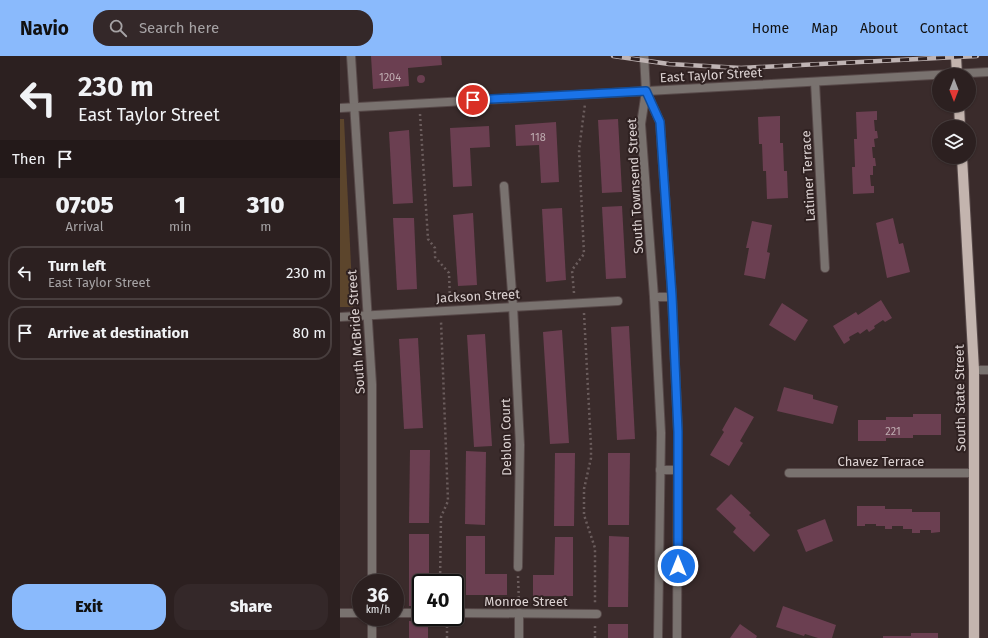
<!DOCTYPE html>
<style>
body{margin:0;font-family:"Fira Sans",sans-serif;background:#342829;color:#f1f3f6;height:100vh;display:flex;flex-direction:column;font-size:15px;white-space:nowrap}
*{box-sizing:border-box;margin:0}
p{font-size:13px;color:#a6a3a5}
.icon{flex:none;width:22px;height:22px;fill:none;stroke:currentColor;stroke-width:2;stroke-linecap:round;stroke-linejoin:round}
.map{position:relative;flex:1;overflow:hidden}
.panel{display:flex;flex-direction:column;background:#2c2020;width:340px}
.panel>*{flex:none}
.banner{background:#2c2020;color:#f1f3f6;overflow:hidden}
.needle{width:26px;rotate:180deg}
.controls{position:absolute;left:592px;top:12px;display:grid;gap:8px}
.controls a{display:grid;place-items:center;width:44px;height:44px;border-radius:50%;background:#2c2020;box-shadow:0 1px 3px #0004,0 0 0 1px #483e3e;font-size:20px}
.speed{position:absolute;left:12px;top:518px;display:flex;gap:8px;font-size:20px;font-weight:700;text-align:center}
.speed>*{display:grid;place-content:center;width:52px;height:52px;border-radius:50%;background:#2c2020;box-shadow:0 1px 3px #0004,0 0 0 1px #483e3e;line-height:1}
.speed small{font-size:10px;font-weight:400}
.speed .limit{border:2px solid #111;border-radius:6px;background:#fff;color:#111}
.pin{position:absolute;display:grid;place-items:center;width:34px;height:34px;color:#fff;margin:-17px;border:2px solid #fff;border-radius:50%;box-shadow:0 1px 4px #0007}
.me{position:absolute;width:44px;margin:-22px;rotate:0deg;stroke-linejoin:round;filter:drop-shadow(0 0 3px #0008)}
.turn{display:flex;align-items:center;gap:14px;height:84px;padding:0 12px;font-size:18px}
.turn .icon{width:52px;height:52px;stroke-width:2.5}
.turn b{display:block;font-size:28px;line-height:34px}
.then{display:flex;align-items:center;height:38px;padding:0 12px;background:#0003;gap:8px;font-size:15px}
.eta{display:flex;justify-content:space-evenly;align-items:center;height:68px;text-align:center}
.eta b{font-size:24px;font-weight:800;line-height:28px}
.cta{display:flex;gap:8px;margin-top:auto;padding:8px 12px}
.cta a{flex:1;height:46px;border-radius:16px;background:#8abafc;color:#111;font-size:16px;font-weight:800;line-height:46px;text-align:center}
.cta a+a{background:#342829;color:#f1f3f6}
ul{padding:0;list-style:none}
li{display:flex;align-items:center;gap:12px;height:54px;margin:0 8px 6px;padding:0 4px;border:2px solid #483e3e;border-radius:16px}
li div{flex:1}
li b{display:block;font-size:15px}
li em{font-style:normal}
header{display:flex;align-items:center;gap:24px;box-sizing:border-box;height:56px;padding:0 20px;background:#8abafc;color:#111}
header strong{font-size:19px}
nav{display:flex;gap:22px;margin-inline-start:auto;font-size:14px}
.search{width:280px;height:36px;background:#342829;display:flex;align-items:center;gap:10px;box-sizing:border-box;padding:0 14px;border-radius:16px;color:#a6a3a5;font-size:15px}
main{display:flex;flex:1;min-height:0}
.map>svg:first-child{display:block}
.green{fill:#5c452c}
.building{fill:#6b3f51}
.lines{fill:none;stroke-linecap:round;stroke-linejoin:round}
.minor-casing{stroke:#574949;stroke-width:10}
.tertiary-casing{stroke:#574949;stroke-width:10}
.primary-casing{stroke:#574949;stroke-width:12}
.path{stroke:#6b5d5d;stroke-width:2.5;stroke-dasharray:2 3;stroke-linecap:butt}
.minor{stroke:#79726f;stroke-width:8}
.tertiary{stroke:#79726f;stroke-width:8}
.primary{stroke:#c3b4ae;stroke-width:10}
.rail-casing{stroke:#bfb4b4;stroke-width:4.5}
.rail{stroke:#2f2121;stroke-width:3;stroke-dasharray:9;stroke-linecap:butt}
.route-casing{stroke:#114b97;stroke-width:10}
.route{stroke:#1a73e8;stroke-width:7}
.labels{text-anchor:middle;dominant-baseline:central;stroke-width:4;stroke-linejoin:round;paint-order:stroke}
.number-label{font-size:11px;fill:#bfacb1}
.street-label{font-size:13px;fill:#dbd1d1;stroke:#2f2121}
</style>
<header>
<strong>Navio</strong>
<div class="search"><svg class="icon" aria-label="search" viewBox="0 0 24 24"><circle cx="10" cy="10" r="6"/><path d="M15 15l6 6"/></svg>Search here</div>
<nav><a>Home</a><a>Map</a><a>About</a><a>Contact</a></nav>
</header>
<main>
<section class="panel">
<div class="banner">
<div class="turn"><svg class="icon" aria-label="left" viewBox="0 0 24 24"><path d="M17 20v-9H6M10 6l-5 5 5 5"/></svg><div><b>230 m</b>East Taylor Street</div></div>
<div class="then">Then<svg class="icon" aria-label="arrive" viewBox="0 0 24 24"><path d="M6 21V4h12l-3 4 3 4H6"/></svg></div>
</div>
<div class="eta">
<div><b>07:05</b><p>Arrival</p></div>
<div><b>1</b><p>min</p></div>
<div><b>310</b><p>m</p></div>
</div>
<ul>
<li><svg class="icon" aria-label="left" viewBox="0 0 24 24"><path d="M17 20v-9H6M10 6l-5 5 5 5"/></svg><div><b>Turn left</b><p>East Taylor Street</p></div><em>230 m</em></li>
<li><svg class="icon" aria-label="arrive" viewBox="0 0 24 24"><path d="M6 21V4h12l-3 4 3 4H6"/></svg><div><b>Arrive at destination</b></div><em>80 m</em></li>
</ul>
<div class="cta"><a>Exit</a><a>Share</a></div>
</section>
<div class="map">
<svg width="648" height="582" viewBox="0 0 648 582">
<rect width="100%" height="100%" fill="#3a2b2b"/>
<!-- green -->
<polygon class="green" points="0,63 4,63 13,251 0,251"/>
<!-- building -->
<g class="building">
<polygon points="31,0 101,0 102,9 68,12 69,30 33,33"/>
<circle cx="81" cy="23" r="4"/>
<polygon points="537,55 537,64 534,64 535,75 537,75 538,82 534,83 535,91 532,91 533,102 535,102 536,110 533,110 533,119 530,119 531,130 534,130 534,137 513,138 512,111 515,111 514,83 517,83 516,56"/>
<polygon points="440,60 440,87 443,87 444,115 447,115 448,142 427,143 426,115 423,115 422,88 419,88 418,61"/>
<polygon points="278,63 282,136 262,137 258,64"/>
<polygon points="216,66 219,126 201,127 199,89 176,90 175,69"/>
<polygon points="149,70 150,91 130,92 132,130 113,131 110,72"/>
<polygon points="69,74 73,147 53,148 49,76"/>
<polygon points="282,150 286,222 266,223 262,151"/>
<polygon points="222,152 226,224 206,226 202,153"/>
<polygon points="133,157 137,229 118,230 113,159"/>
<polygon points="53,162 74,162 77,233 57,234"/>
<polygon points="553,162 559,188 563,187 570,216 547,222 536,167"/>
<polygon points="412,165 432,169 427,196 430,197 425,223 404,219 409,192 406,192"/>
<polygon points="541,244 552,262 545,266 543,264 534,270 535,272 529,276 527,273 520,278 518,276 509,281 510,284 504,288 493,270 516,256 518,259"/>
<polygon points="442,247 468,264 455,285 429,269"/>
<polygon points="289,270 295,383 277,384 271,271"/>
<polygon points="222,274 229,387 210,388 203,276"/>
<polygon points="145,278 152,390 134,391 127,279"/>
<polygon points="78,282 83,372 64,373 59,283"/>
<polygon points="444,331 473,339 473,343 498,350 493,368 437,355"/>
<polygon points="395,351 414,361 400,385 403,387 389,410 370,399 384,376 382,374"/>
<polygon points="573,358 601,358 601,379 573,379 573,382 546,382 546,385 518,385 518,364 546,364 546,361 573,361"/>
<polygon points="70,394 90,394 89,467 69,467"/>
<polygon points="126,395 146,396 145,469 125,468"/>
<polygon points="215,397 235,397 234,470 214,470"/>
<polygon points="268,397 290,397 289,469 268,469"/>
<polygon points="391,438 411,457 409,459 430,479 414,496 393,476 396,472 376,453"/>
<polygon points="517,450 545,450 545,453 572,453 572,456 600,456 600,476 591,477 591,474 580,474 580,477 572,477 572,473 563,473 563,470 552,470 552,473 545,473 545,470 536,470 536,468 525,468 525,470 517,470"/>
<polygon points="485,463 493,485 466,496 457,474"/>
<polygon points="69,478 89,478 89,527 81,527 81,550 69,550"/>
<polygon points="126,480 145,480 145,518 167,518 167,539 126,539"/>
<polygon points="269,480 289,481 288,551 268,551"/>
<polygon points="215,481 233,481 233,540 193,540 193,519 214,519"/>
<polygon points="443,550 496,569 492,582 478,582 465,578 464,580 436,571"/>
<polygon points="69,565 88,566 88,582 69,582"/>
<rect x="268" y="568" width="20" height="14"/>
<polygon points="400,568 417,580 416,582 390,582"/>
<polygon points="571,577 598,577 598,582 543,582 543,580 571,580"/>
</g>
<g class="lines">
<defs>
<g id="minor">
<polyline points="11,0 32,328 32,527"/>
<polyline points="304,0 306,35"/>
<polyline points="475,26 485,212"/>
<polyline points="164,130 173,250 180,389 178,511"/>
<polyline points="314,241 332,241"/>
<polyline points="0,261 278,245"/>
<polyline points="634,314 648,314"/>
<polyline points="320,414 338,414"/>
<polyline points="449,417 634,417"/>
<polyline points="0,557 21,557"/>
<polyline points="55,557 81,557"/>
<polyline points="115,557 257,558"/>
<polyline points="32,561 32,582"/>
<polyline points="179,582 179,557"/>
</g>
<g id="tertiary">
<polyline points="306,35 320,66 332,241 338,376 337,582"/>
<polyline points="306,35 301,68 314,241 321,377 318,582"/>
<polyline points="0,52 648,16"/>
</g>
<g id="primary">
<polyline points="616,0 617,19"/>
<polyline points="619,49 620,71"/>
<polyline points="622,101 634,314 634,582"/>
</g>
</defs>
<!-- minor casing -->
<use href="#minor" class="minor-casing"/>
<!-- tertiary casing -->
<use href="#tertiary" class="tertiary-casing"/>
<!-- primary casing -->
<use href="#primary" class="primary-casing"/>
<!-- path -->
<g class="path">
<polyline points="80,58 88,183 95,192 95,201 109,217 110,245"/>
<polyline points="234,237 232,214 244,198 239,94 245,48"/>
<polyline points="244,257 251,390 251,402 244,433 244,459 255,492 255,549"/>
<polyline points="178,520 179,547"/>
<polyline points="100,527 101,461 108,445 101,265"/>
<polyline points="107,582 107,563"/>
<polyline points="255,582 255,568"/>
</g>
<!-- minor -->
<use href="#minor" class="minor"/>
<!-- tertiary -->
<use href="#tertiary" class="tertiary"/>
<!-- primary -->
<use href="#primary" class="primary"/>
<defs>
<polyline id="rail" points="273,0 329,8 401,12 637,0"/>
</defs>
<!-- rail casing -->
<use href="#rail" class="rail-casing"/>
<!-- rail -->
<use href="#rail" class="rail"/>
</g>
<g class="lines">
<defs>
<polyline id="route" points="133,44 306,35 320,66 332,240 338,376 338,510"/>
</defs>
<!-- route casing -->
<use href="#route" class="route-casing"/>
<!-- route -->
<use href="#route" class="route"/>
</g>
<g class="labels">
<!-- number labels -->
<g class="number-label">
<text x="50" y="21">1204</text>
<text x="198" y="81">118</text>
<text x="553" y="375">221</text>
</g>
<!-- street labels -->
<g class="street-label">
<text transform="translate(371 19) rotate(-3)">East Taylor Street</text>
<text transform="translate(468 120) rotate(-93)">Latimer Terrace</text>
<text transform="translate(295 130) rotate(-93)">South Townsend Street</text>
<text transform="translate(138 240) rotate(-3)">Jackson Street</text>
<text transform="translate(16 276) rotate(-94)">South McBride Street</text>
<text transform="translate(620 342) rotate(-91)">South State Street</text>
<text transform="translate(166 381) rotate(-91)">Deblon Court</text>
<text x="541" y="405">Chavez Terrace</text>
<text x="186" y="545">Monroe Street</text>
</g>
</g>
</svg>
<div class="controls">
<a><svg class="needle" viewBox="-14 -14 28 28"><path d="M0-13l5 13h-10z" fill="#e53935"/><path d="M0 13l5-13h-10z" fill="#a6a3a5"/></svg></a>
<a><svg class="icon" aria-label="layers" viewBox="0 0 24 24"><path d="M12 4l9 5-9 5-9-5zM3 14l9 5 9-5"/></svg></a>
</div>
<div class="speed"><div>36<small>km/h</small></div><div class="limit">40</div></div>
<div class="pin" style="left:133px;top:44px;background:#d93025"><svg class="icon" aria-label="arrive" viewBox="0 0 24 24"><path d="M6 21V4h12l-3 4 3 4H6"/></svg></div>
<svg class="me" style="left:338px;top:510px" viewBox="-20 -20 40 40"><circle r="17" fill="#1a73e8" stroke="#fff" stroke-width="3"/><path d="M0-11L8 9 0 5-8 9z" fill="#fff"/></svg>
</div>
</main>
